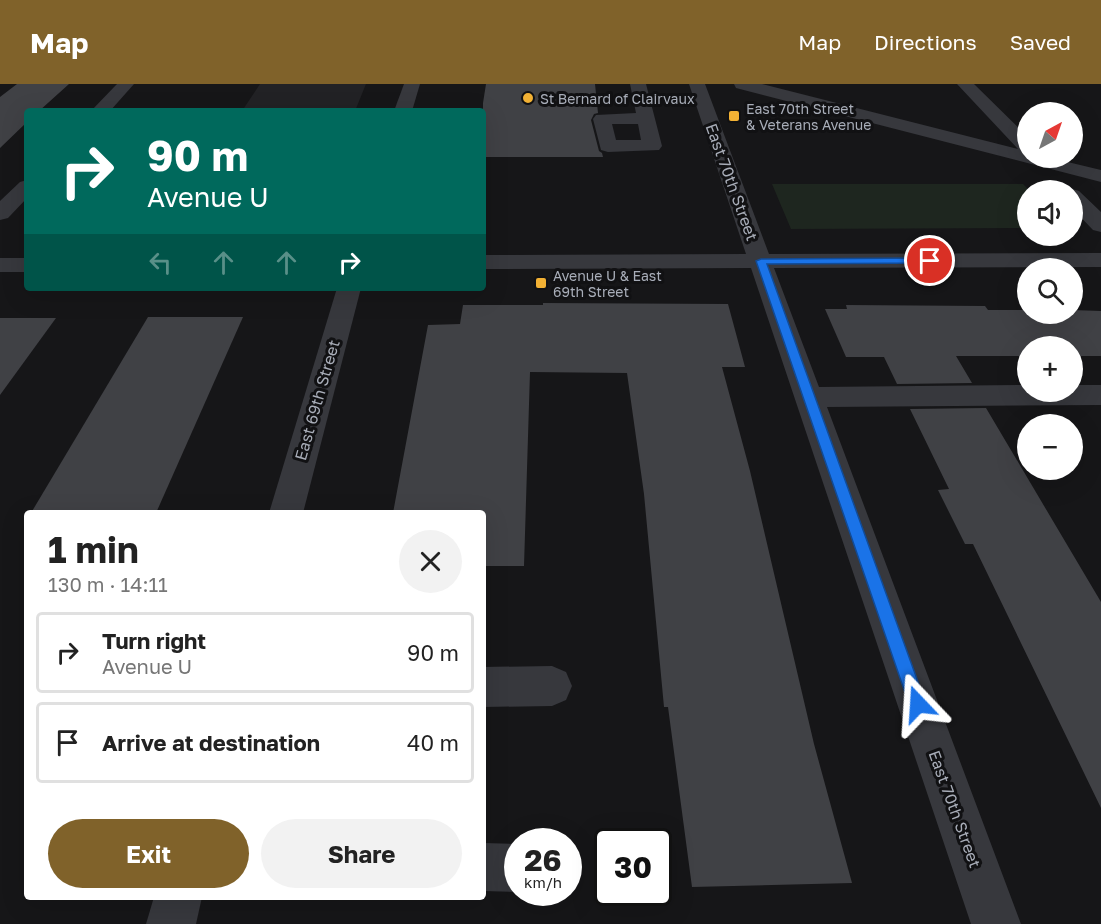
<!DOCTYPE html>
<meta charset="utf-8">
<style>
body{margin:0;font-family:"Golos Text",sans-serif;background:#f2f2f2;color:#222;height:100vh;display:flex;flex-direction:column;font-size:22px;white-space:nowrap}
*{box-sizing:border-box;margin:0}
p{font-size:20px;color:#767676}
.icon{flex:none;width:33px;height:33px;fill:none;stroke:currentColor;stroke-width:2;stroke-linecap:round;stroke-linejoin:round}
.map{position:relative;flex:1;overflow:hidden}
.sheet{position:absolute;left:24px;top:426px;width:462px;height:390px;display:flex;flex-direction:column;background:#fff;border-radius:6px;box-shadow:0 6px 24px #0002}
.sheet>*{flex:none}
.banner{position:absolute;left:24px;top:24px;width:462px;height:183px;border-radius:6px;box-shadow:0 6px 24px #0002;background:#00695c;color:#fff;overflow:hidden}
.needle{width:39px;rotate:40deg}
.tools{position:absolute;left:1017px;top:18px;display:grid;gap:12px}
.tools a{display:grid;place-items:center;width:66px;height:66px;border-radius:50%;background:#fff;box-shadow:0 6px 24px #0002;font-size:30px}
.speed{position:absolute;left:504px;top:744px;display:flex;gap:12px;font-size:30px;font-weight:700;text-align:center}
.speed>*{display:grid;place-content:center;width:78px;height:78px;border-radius:50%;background:#fff;box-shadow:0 6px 24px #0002;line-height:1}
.speed small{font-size:15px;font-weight:400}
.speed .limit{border:3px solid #111;border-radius:9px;background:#fff;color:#111}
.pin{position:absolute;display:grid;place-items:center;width:51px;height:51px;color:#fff;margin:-26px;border:3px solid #fff;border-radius:50%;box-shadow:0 2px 6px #0007}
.me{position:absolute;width:66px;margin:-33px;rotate:340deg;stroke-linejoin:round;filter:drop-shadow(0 0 4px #0008)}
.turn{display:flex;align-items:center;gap:21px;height:126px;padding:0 24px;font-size:27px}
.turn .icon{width:78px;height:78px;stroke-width:2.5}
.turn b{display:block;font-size:42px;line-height:51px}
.lanes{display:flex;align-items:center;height:57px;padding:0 24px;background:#0003;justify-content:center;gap:30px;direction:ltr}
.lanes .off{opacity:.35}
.round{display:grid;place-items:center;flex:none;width:63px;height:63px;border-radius:32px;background:#f2f2f2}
.summary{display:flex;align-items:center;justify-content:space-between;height:102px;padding:0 24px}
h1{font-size:36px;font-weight:700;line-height:45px}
.action{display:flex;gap:12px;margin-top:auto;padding:12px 24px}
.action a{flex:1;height:69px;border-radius:36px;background:#80622a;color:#fff;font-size:24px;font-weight:700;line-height:69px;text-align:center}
.action a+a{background:#f2f2f2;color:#222}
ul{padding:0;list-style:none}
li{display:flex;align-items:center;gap:18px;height:81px;margin:0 12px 9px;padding:0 12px;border:3px solid #e0e0e0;border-radius:6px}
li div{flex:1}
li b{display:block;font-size:22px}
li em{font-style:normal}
header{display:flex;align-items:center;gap:36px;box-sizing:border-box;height:84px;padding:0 30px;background:#80622a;color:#fff}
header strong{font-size:28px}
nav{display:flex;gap:33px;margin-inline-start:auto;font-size:21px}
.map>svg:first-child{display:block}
.built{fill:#222225}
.green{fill:#1e261f}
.building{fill:#404145}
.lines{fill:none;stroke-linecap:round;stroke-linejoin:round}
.minor{fill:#37383d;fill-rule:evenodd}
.route{fill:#1a73e8;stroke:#114b97;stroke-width:1.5}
.poi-dot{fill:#f2b134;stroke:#111113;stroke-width:2}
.labels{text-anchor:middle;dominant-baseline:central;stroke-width:6;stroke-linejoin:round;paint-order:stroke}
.far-poi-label{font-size:14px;fill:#a8adb8;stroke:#111113;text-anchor:start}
.street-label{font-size:16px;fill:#a8adb8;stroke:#111113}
</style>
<header>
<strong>Map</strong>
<nav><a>Map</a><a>Directions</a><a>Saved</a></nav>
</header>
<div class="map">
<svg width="1101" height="840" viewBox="0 0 1101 840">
<rect width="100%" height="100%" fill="#161618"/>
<!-- built -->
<polygon class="built" points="260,0 366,0 355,27 242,27"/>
<!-- green -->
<polygon class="green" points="772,100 1023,100 1029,106 1028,106 1027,144 791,145"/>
<!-- building -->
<g class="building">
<polygon points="17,0 69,0 39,27 27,27 27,38 0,64 0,13"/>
<polygon points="486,0 595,0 598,29 594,30 591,36 599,67 602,69 603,73 483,73 483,19"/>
<polygon points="543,219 728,220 745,283 722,283 750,387 814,660 852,799 692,803 668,623 664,623 644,410 627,289 530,288 524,482 483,482 483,429 393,429 428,241 460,240 463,221 543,221"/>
<polygon points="846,221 985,222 988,226 1028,226 1028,230 1072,230 1072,226 1101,227 1101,272 1072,272 1072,262 1028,262 1028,272 956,272 972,299 897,300 884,273 846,273 825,225 847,225"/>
<polygon points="148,233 243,233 156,429 31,429"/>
<polygon points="0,234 56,234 0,311"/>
<polygon points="986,324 1101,518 1101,724 973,460 965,460 938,406 949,405 910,325"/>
</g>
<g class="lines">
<!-- minor -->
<g class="minor">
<polygon points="117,0 134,0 110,27 91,27"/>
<polygon points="404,0 420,0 412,27 394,27"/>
<path d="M630,0h16l16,62 -3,4 -51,2 -7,-2 -8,-31 3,-4 40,-2zM612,40h26l3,16h-25z"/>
<polygon points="689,0 705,0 769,170 1101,169 1101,183 774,184 819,303 1028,301 1028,308 1072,308 1072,301 1101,301 1101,321 827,323 1021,840 971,840 751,184 483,185 483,171 746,170"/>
<polygon points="734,0 762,0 1018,65 957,0 974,0 1028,53 1028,74 1051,74 1101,86 1101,98 736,4"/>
<polygon points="27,96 27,114 8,134 0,136 0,117 20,98"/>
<polygon points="1072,105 1079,107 1101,128 1101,148 1093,146 1072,124 1072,106 1065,106"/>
<rect x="0" y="174" width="27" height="14"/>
<polygon points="337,204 361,204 303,429 269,429"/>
<polygon points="552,582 566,588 572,602 566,616 552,622 483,623 483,583"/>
<polygon points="483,759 518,760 518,808 483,807"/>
<polygon points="154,813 202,813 196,840 146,840"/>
</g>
</g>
<!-- route -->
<polygon class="route" points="930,174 935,177 934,179 767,180 926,620 924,626 918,629 912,626 909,620 756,177 761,175"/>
<!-- markers -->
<g class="poi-dot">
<circle cx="528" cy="14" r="6"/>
<rect x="728" y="26" width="12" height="12" rx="3"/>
<rect x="535" y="193" width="12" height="12" rx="3"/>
</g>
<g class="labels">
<!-- far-poi labels -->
<g class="far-poi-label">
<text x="540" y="14">St Bernard of Clairvaux</text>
<text x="746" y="24">East 70th Street<tspan x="746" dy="16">&amp; Veterans Avenue</tspan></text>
<text x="553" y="191">Avenue U &amp; East<tspan x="553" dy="16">69th Street</tspan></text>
</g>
<!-- street labels -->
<g class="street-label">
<text transform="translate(732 98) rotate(70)">East 70th Street</text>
<text transform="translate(317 316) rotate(-74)">East 69th Street</text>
<text transform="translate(955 725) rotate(70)">East 70th Street</text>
</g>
</g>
</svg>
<div class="tools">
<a><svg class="needle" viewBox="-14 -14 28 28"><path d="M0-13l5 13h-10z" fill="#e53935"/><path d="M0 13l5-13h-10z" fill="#767676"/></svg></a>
<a><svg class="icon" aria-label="sound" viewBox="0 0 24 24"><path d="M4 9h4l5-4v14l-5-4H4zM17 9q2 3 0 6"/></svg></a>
<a><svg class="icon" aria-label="search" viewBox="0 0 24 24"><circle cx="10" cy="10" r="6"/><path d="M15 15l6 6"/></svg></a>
<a>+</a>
<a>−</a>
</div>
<div class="speed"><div>26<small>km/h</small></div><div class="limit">30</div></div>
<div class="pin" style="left:930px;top:177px;background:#d93025"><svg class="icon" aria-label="arrive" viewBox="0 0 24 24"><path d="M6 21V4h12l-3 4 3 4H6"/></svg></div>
<svg class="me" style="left:918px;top:620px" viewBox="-20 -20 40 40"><path d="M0-17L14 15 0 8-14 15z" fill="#1a73e8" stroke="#fff" stroke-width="4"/></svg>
<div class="banner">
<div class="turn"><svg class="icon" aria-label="right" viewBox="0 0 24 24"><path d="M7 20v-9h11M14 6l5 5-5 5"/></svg><div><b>90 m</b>Avenue U</div></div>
<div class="lanes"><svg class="icon off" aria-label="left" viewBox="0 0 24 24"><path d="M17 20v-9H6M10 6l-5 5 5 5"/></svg><svg class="icon off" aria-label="ahead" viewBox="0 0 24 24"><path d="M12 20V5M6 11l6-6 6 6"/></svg><svg class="icon off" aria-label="ahead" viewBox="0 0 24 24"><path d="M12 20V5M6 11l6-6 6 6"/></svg><svg class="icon" aria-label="right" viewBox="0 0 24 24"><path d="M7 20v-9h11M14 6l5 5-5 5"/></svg></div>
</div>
<section class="sheet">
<div class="summary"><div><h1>1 min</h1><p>130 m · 14:11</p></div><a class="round"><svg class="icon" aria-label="close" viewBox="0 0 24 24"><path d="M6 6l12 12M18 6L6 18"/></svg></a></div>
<ul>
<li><svg class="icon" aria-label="right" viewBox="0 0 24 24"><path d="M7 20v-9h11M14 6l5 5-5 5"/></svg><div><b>Turn right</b><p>Avenue U</p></div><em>90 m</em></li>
<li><svg class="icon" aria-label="arrive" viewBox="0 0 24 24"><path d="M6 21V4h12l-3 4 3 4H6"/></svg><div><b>Arrive at destination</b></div><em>40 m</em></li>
</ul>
<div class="action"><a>Exit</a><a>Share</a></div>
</section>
</div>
